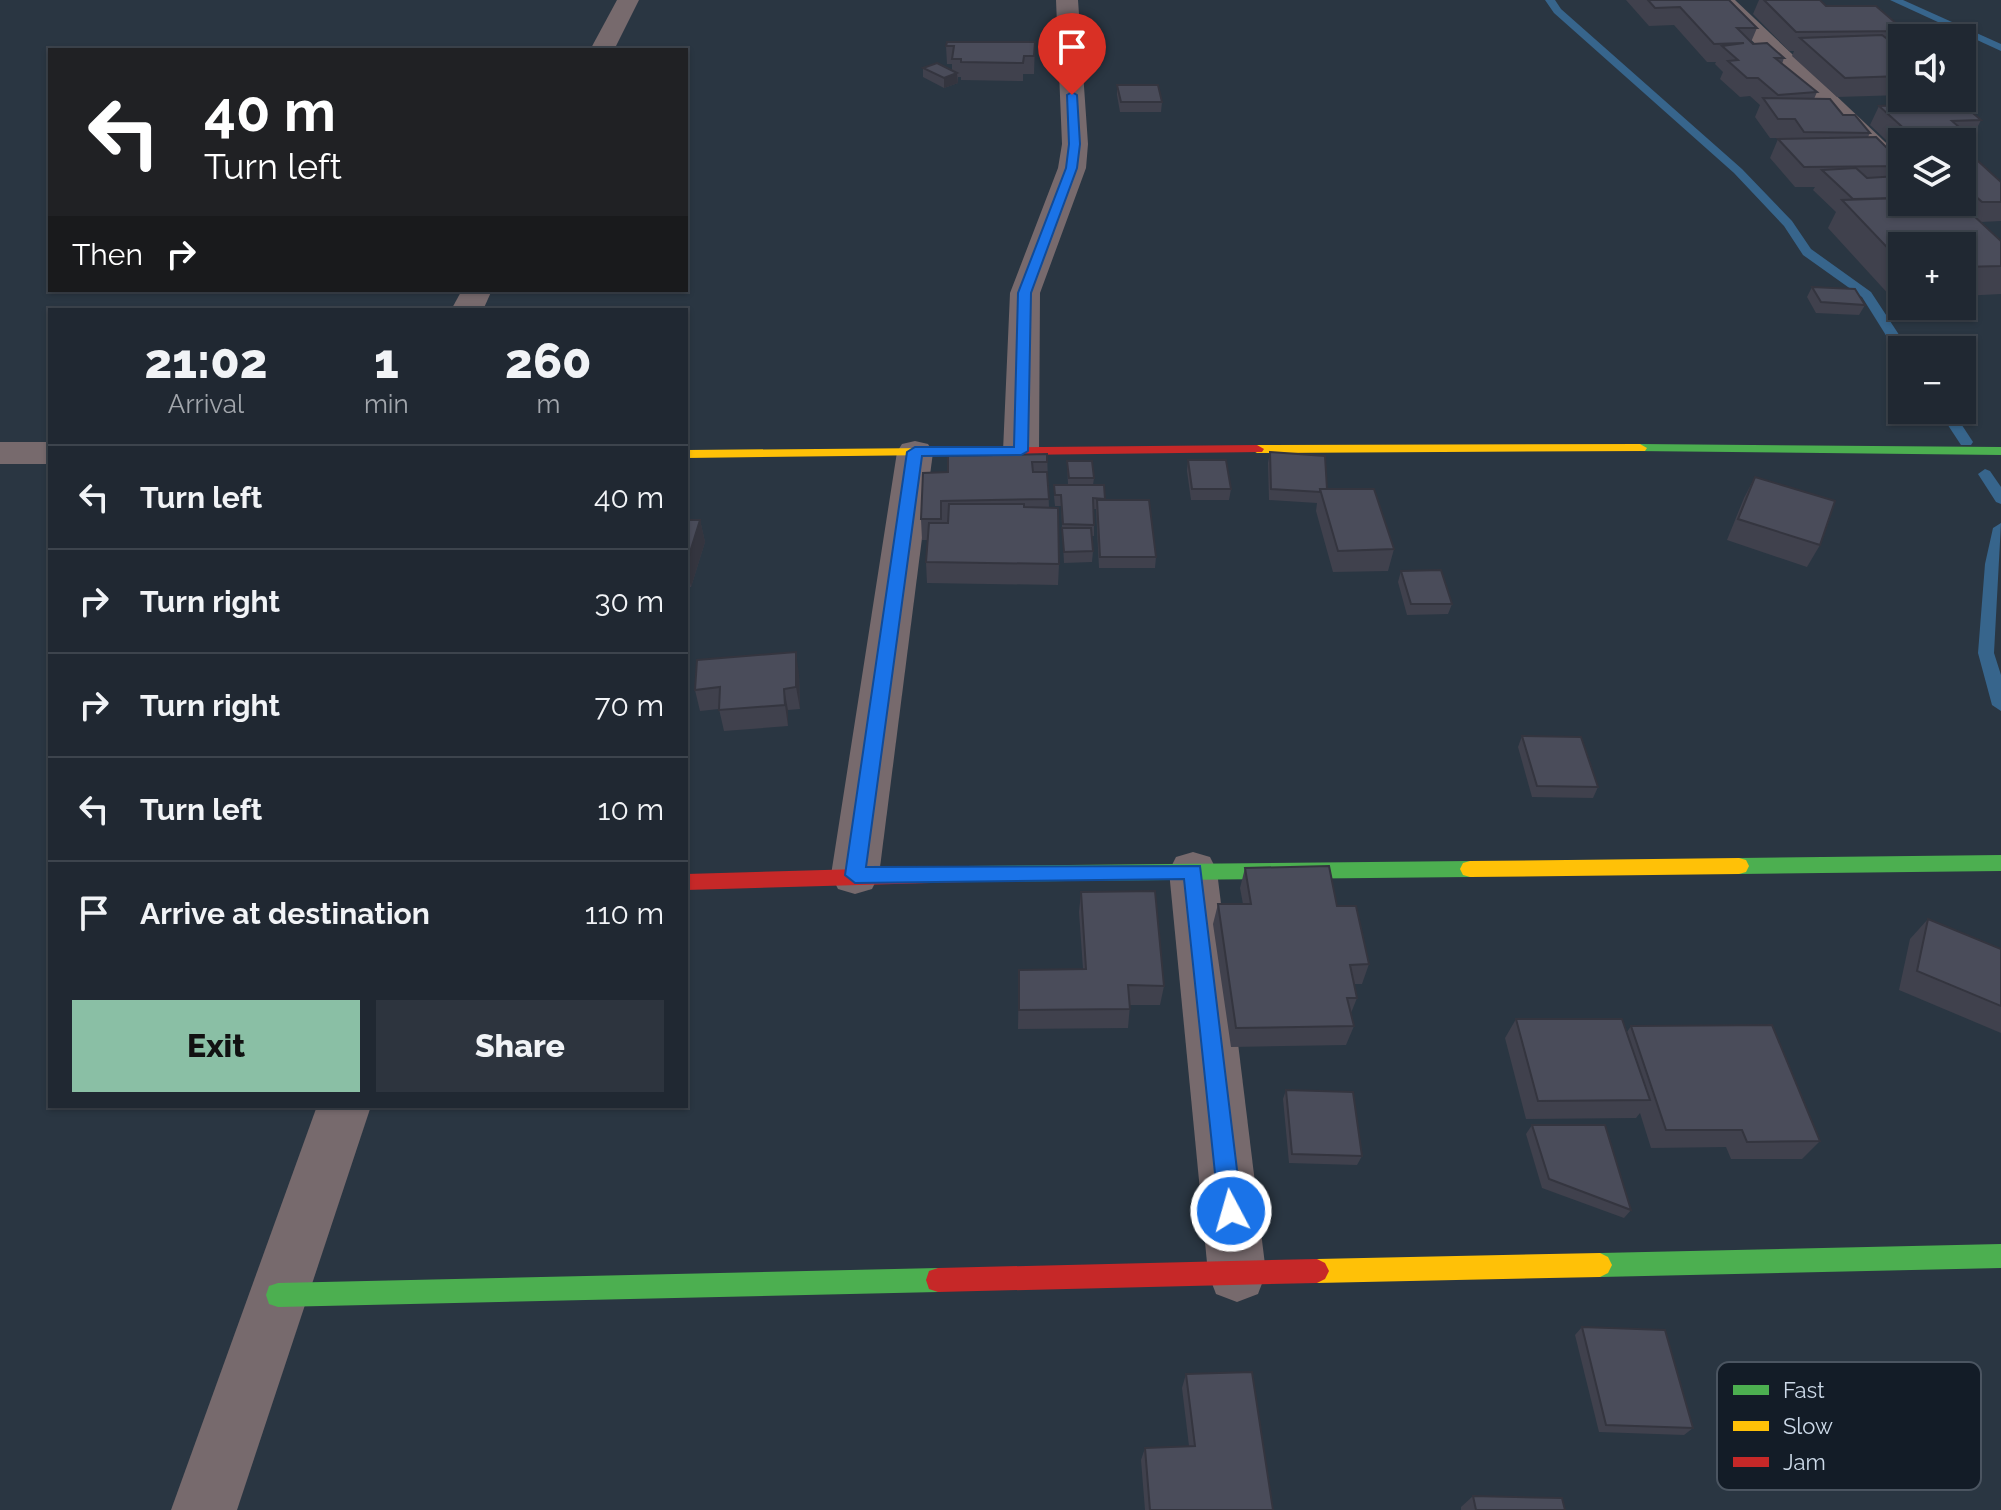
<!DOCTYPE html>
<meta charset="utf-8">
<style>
body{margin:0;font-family:Raleway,sans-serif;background:#2d343e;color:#f1f3f6;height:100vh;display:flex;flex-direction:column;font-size:30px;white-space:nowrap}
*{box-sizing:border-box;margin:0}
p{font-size:26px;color:#a2a6ac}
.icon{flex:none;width:44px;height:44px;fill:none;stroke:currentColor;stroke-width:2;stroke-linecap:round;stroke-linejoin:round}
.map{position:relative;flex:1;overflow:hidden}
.details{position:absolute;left:48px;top:308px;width:640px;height:800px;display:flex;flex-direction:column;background:#202832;border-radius:0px;box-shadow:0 2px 6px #0004,0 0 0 2px #3d444d}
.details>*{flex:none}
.top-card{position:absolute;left:48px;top:48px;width:640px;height:244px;border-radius:0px;box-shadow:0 2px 6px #0004,0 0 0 2px #3d444d;background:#202124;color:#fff;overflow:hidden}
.buttons{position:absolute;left:1888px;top:24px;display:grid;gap:16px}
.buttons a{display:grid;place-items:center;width:88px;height:88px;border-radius:0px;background:#202832;box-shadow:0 2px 6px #0004,0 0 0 2px #3d444d;font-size:40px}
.pin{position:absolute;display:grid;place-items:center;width:68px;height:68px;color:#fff;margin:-82px -34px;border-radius:50% 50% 50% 0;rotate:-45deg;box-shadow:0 0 8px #0007}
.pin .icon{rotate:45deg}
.me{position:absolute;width:88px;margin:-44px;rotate:354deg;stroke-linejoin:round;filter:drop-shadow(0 0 6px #0008)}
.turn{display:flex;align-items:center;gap:28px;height:168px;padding:0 24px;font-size:36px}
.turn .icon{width:104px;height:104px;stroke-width:2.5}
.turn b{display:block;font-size:56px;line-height:68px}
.then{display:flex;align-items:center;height:76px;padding:0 24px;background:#0003;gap:16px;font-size:30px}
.eta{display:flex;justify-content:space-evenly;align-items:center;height:136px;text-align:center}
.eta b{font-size:48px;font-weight:800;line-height:56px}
.action{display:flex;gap:16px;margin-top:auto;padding:16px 24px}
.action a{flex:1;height:92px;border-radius:0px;background:#8abfa5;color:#111;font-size:32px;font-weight:800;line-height:92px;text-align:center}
.action a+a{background:#2d343e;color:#f1f3f6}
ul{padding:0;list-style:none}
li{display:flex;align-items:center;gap:24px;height:104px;padding:0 24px;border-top:2px solid #3d444d}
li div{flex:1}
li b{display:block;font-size:30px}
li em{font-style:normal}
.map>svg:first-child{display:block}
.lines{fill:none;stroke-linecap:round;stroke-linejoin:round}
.stream{fill:#37658c;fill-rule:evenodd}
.street{fill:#776a6d;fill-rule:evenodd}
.fast{fill:#4caf50;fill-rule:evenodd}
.slow{fill:#ffc107;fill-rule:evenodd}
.jam{fill:#c62828;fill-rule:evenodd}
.wall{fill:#40414d}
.shaded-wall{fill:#34353f}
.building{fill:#4a4c5a;stroke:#34353f;stroke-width:2}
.route{fill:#1a73e8;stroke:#114b97;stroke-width:2}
.key{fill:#131c27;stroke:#4b5561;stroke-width:2}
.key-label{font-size:22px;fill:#cddae9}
</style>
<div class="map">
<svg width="2001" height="1510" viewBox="0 0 2001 1510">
<rect width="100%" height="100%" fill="#2a3642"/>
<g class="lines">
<!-- stream -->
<g class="stream">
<polygon points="1545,0 1555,0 1561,9 1742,169 1792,221 1811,249 1871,292 1909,350 1902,350 1902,354 1897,353 1862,297 1803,255 1784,226 1734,173 1554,13"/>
<polygon points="1890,0 1903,0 2001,44 2001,51"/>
<polygon points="1938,410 1952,410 1973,442 1971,445 1961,445"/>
<polygon points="1985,469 1990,471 2001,487 2001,504 1996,502 1978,474"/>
<polygon points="2001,523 1994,653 2001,675 2001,711 1992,705 1978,653 1985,564 1993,528"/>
</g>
<!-- street -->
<g class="street">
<polygon points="617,0 639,0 614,50 590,50"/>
<polygon points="1056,0 1078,0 1088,144 1086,168 1040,293 1039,451 1034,459 1021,462 1008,459 1003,451 1010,293 1058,168 1062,144"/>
<polygon points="1711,0 1735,0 1902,158 1902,181 1892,179"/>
<polygon points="462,290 492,290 483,310 451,310"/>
<polygon points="915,441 928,444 933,452 879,875 872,889 855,894 838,889 831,875 897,452 902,444"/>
<rect x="0" y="442" width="50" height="22"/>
<polygon points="1193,852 1210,857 1217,871 1266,1273 1258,1294 1237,1302 1216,1294 1208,1273 1169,871 1176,857"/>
<polygon points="317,1106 371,1106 237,1510 171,1510"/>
</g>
<!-- fast -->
<g class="fast">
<polygon points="1640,444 2001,447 2001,455 1635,451 1633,448"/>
<polygon points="2001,855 2001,871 1739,874 1732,872 1729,866 1732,860 1739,858"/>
<polygon points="1470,861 1477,863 1480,869 1477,875 1470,877 966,882 959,880 956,874 959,868 966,866"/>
<polygon points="2001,1244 2001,1268 1600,1277 1592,1273 1588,1265 1592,1257 1600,1253"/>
<polygon points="938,1268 947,1271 950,1280 947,1289 938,1292 278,1307 269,1304 266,1295 269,1286 278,1283"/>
</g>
<!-- slow -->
<g class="slow">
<polygon points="1640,444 1647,448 1645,451 1257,453 1250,449 1257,445"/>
<polygon points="930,448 935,449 935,455 686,458 686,450"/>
<polygon points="1739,858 1746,860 1749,866 1746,872 1739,874 1470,877 1463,875 1460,869 1463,863 1470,861"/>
<polygon points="1600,1253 1608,1257 1612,1265 1608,1273 1600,1277 1317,1283 1309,1279 1305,1271 1309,1263 1317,1259"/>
</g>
<!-- jam -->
<g class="jam">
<polygon points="1257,445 1264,449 1262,452 930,456 923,452 930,448"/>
<polygon points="966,866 973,868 976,874 973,880 966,882 686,890 686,874"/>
<polygon points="1317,1259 1325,1263 1329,1271 1325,1279 1317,1283 938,1292 929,1289 926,1280 929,1271 938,1268"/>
</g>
</g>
<!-- wall -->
<g class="wall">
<polygon points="1626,0 1729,0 1757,28 1751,42 1753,44 1784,58 1782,64 1817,92 1814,99 1843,115 1870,133 1868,137 1902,163 1902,171 1899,176 1902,202 1962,202 1962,162 2001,182 2001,221 1980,222 2001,241 2001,294 1962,296 1962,246 1902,246 1902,298 1892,298 1828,228 1836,212 1813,190 1815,187 1795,187 1770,158 1778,139 1785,138 1770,138 1755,117 1760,105 1750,96 1740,97 1720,79 1723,72 1715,64 1716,62 1707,62 1674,25 1649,26"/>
<polygon points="1759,0 1820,0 1826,6 1905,31 1899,44 1902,44 1902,95 1837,97 1792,56 1794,51 1789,51 1753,14"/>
<polygon points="1035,42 1034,74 1023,74 1023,81 961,80 961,77 958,77 958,83 944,88 923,77 923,68 952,70 952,64 947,64 946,46"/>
<polygon points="1962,64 1975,74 1965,92 1962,93"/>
<polygon points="1117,85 1162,102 1161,112 1120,112 1117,95"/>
<polygon points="1879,106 1981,120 1972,138 1974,140 1964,159 1962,160 1962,142 1902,142 1902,155 1870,125"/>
<polygon points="1812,287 1865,305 1859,315 1816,313 1807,297"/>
<polygon points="1270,452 1327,489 1394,549 1388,571 1333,572 1316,511 1317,503 1269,500 1268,463"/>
<polygon points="1047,454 1049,508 1059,564 1058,585 927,583 926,562 928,540 922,540 921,519 948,472"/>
<polygon points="1188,460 1231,489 1229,500 1191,500 1187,471"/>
<polygon points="1067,461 1094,478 1093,485 1104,485 1105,500 1156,557 1155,568 1099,568 1096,509 1093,509 1094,525 1094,536 1092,536 1093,551 1092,562 1064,563 1061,506 1055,506 1054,496 1054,485 1068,485"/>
<polygon points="1755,477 1820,545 1807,567 1727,540 1744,498"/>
<polygon points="686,520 700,520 705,542 691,587 686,587"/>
<polygon points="1401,571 1452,604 1448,614 1407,615 1398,582"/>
<polygon points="799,674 800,709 788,710 788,726 724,731 719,709 700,711 695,690"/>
<polygon points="1522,736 1598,787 1593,798 1532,797 1518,747"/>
<polygon points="1245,868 1337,906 1369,964 1362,984 1354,984 1357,998 1351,1013 1354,1026 1346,1045 1231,1047 1213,924 1218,904 1243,904 1240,888"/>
<polygon points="1081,892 1164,986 1160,1005 1130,1005 1128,1028 1018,1029 1019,970 1083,969 1079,912"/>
<polygon points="1928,919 2001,949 2001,1033 1899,990 1910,939"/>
<polygon points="1516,1019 1627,1032 1631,1026 1820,1141 1802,1159 1731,1159 1726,1147 1651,1148 1640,1113 1636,1118 1526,1119 1505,1038"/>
<polygon points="1286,1090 1362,1156 1357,1165 1289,1163 1283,1099"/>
<polygon points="1532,1125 1631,1210 1624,1218 1542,1188 1526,1134"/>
<polygon points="1582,1327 1693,1428 1684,1435 1599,1432 1575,1335"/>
<polygon points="1186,1374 1273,1510 1145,1510 1141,1460 1145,1448 1189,1446 1182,1388"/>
<polygon points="1473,1496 1565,1510 1461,1510 1461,1507"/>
</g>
<!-- shaded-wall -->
<g class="shaded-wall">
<polygon points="957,73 958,83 944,88 944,78"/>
<polygon points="700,520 705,542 691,587 686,565"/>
<polygon points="796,652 799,674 800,709 796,687"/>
<polygon points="784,689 788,710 788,726 785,705"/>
</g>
<!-- building -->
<g class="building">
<polygon points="1648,0 1729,0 1757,28 1737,28 1753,44 1767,43 1784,58 1775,58 1817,92 1778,95 1758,78 1747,78 1728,61 1738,60 1722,46 1744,43 1714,44 1680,7 1655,8"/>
<polygon points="1764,0 1820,0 1826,6 1876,6 1905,31 1796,32"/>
<polygon points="1882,35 1894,44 1902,44 1902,76 1845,78 1800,38"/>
<polygon points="947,42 1035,42 1034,56 1024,56 1023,63 961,62 961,59 952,59 954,46 946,46"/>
<polygon points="937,63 957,73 944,78 923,68"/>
<polygon points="1962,64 1975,74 1962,74"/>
<polygon points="1117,85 1158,85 1162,102 1121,102"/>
<polygon points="1763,98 1830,99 1843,115 1855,115 1870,133 1804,132 1795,119 1778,119"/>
<polygon points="1961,103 1981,120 1952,121 1974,140 1919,142 1879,106"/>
<polygon points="1876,137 1902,163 1902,166 1804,167 1778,139"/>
<polygon points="1978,161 2001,182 2001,202 1982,202 1962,184 1962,162"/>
<polygon points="1856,168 1867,178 1899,176 1902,179 1902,198 1853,199 1822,170"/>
<polygon points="1902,198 1902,202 1959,202 2001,241 2001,266 1962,267 1962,246 1902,246 1902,263 1842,200"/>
<polygon points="1812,287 1855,289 1865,305 1821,302"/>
<polygon points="1270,452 1325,456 1327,489 1320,489 1320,492 1271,489"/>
<polygon points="1047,454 1047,462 1032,462 1033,472 1047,472 1049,499 941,501 941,519 921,519 923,473 948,472 948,456"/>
<polygon points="1188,460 1226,460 1231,489 1192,489"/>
<polygon points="1067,461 1092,461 1094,478 1069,478"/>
<polygon points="1755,477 1835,501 1820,545 1738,519"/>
<polygon points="1054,485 1104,485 1105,499 1093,498 1094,525 1063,524 1061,495 1055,495"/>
<polygon points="1320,489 1374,489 1394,549 1338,551"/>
<polygon points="1097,500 1149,500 1156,557 1100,557"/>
<polygon points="949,504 1024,504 1024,507 1058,508 1059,564 926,562 929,523 948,523"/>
<polygon points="686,520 700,520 686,565"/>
<polygon points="1062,528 1091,528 1093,551 1064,552"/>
<polygon points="1441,570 1452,604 1411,604 1401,571"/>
<polygon points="796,652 796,687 784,689 785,705 719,710 720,687 695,690 697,660"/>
<polygon points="1522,736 1581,737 1598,787 1537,786"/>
<polygon points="1329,866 1337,906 1356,906 1369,964 1350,965 1357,998 1347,998 1354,1026 1236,1028 1218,904 1251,904 1245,868"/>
<polygon points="1155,891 1164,986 1128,985 1130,1009 1019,1010 1019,970 1086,969 1081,892"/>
<polygon points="1928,919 2001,949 2001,1006 1917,971"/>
<polygon points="1516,1019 1622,1019 1650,1100 1538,1101"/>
<polygon points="1772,1025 1820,1141 1747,1142 1742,1130 1666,1130 1631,1026"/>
<polygon points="1286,1090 1353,1092 1362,1156 1292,1154"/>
<polygon points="1532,1125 1605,1125 1631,1210 1549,1179"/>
<polygon points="1582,1327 1665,1330 1693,1428 1606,1425"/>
<polygon points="1252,1372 1273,1510 1150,1510 1145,1448 1195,1446 1186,1374"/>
<polygon points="1473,1496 1562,1498 1565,1510 1476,1510"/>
</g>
<!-- route -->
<polygon class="route" points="1072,92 1077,95 1080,144 1077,168 1031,293 1028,451 1021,455 922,456 866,867 1200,866 1242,1211 1239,1219 1231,1223 1222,1219 1219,1211 1184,879 855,883 845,875 907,452 915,447 1014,447 1018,293 1066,168 1069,144 1067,95"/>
<!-- legend -->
<rect x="1717" y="1362" width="264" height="128" rx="12" class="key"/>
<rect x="1733" y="1385" width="36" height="10" fill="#4caf50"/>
<rect x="1733" y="1421" width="36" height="10" fill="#ffc107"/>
<rect x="1733" y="1457" width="36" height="10" fill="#c62828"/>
<g class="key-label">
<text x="1783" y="1398">Fast</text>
<text x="1783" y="1434">Slow</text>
<text x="1783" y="1470">Jam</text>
</g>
</svg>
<div class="buttons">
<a><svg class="icon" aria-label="sound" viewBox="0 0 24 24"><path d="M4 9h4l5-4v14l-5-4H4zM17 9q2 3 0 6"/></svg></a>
<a><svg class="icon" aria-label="layers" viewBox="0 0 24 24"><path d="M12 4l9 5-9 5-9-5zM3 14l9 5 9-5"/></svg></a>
<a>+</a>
<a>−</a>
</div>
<div class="pin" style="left:1072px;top:95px;background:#d93025"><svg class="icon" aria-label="arrive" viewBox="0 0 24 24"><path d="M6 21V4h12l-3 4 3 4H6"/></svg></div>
<svg class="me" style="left:1231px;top:1211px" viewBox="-20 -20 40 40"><circle r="17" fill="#1a73e8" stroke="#fff" stroke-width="3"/><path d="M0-11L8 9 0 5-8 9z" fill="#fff"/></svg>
<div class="top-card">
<div class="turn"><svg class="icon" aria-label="left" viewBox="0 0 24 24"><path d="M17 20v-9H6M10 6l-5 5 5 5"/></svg><div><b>40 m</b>Turn left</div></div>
<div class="then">Then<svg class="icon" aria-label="right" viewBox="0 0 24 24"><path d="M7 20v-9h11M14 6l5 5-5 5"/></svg></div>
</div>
<section class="details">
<div class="eta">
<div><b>21:02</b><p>Arrival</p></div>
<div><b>1</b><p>min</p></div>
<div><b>260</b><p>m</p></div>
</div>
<ul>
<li><svg class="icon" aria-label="left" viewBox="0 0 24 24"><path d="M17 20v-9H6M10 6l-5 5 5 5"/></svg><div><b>Turn left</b></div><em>40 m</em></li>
<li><svg class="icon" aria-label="right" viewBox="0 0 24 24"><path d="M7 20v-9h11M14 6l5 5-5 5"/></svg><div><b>Turn right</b></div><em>30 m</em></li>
<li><svg class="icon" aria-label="right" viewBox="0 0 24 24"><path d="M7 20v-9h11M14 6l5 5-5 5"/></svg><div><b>Turn right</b></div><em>70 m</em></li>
<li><svg class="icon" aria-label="left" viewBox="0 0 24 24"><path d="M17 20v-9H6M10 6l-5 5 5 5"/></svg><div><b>Turn left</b></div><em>10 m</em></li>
<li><svg class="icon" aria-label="arrive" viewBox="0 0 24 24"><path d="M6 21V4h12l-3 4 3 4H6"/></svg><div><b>Arrive at destination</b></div><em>110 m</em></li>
</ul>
<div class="action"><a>Exit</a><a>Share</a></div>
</section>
</div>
